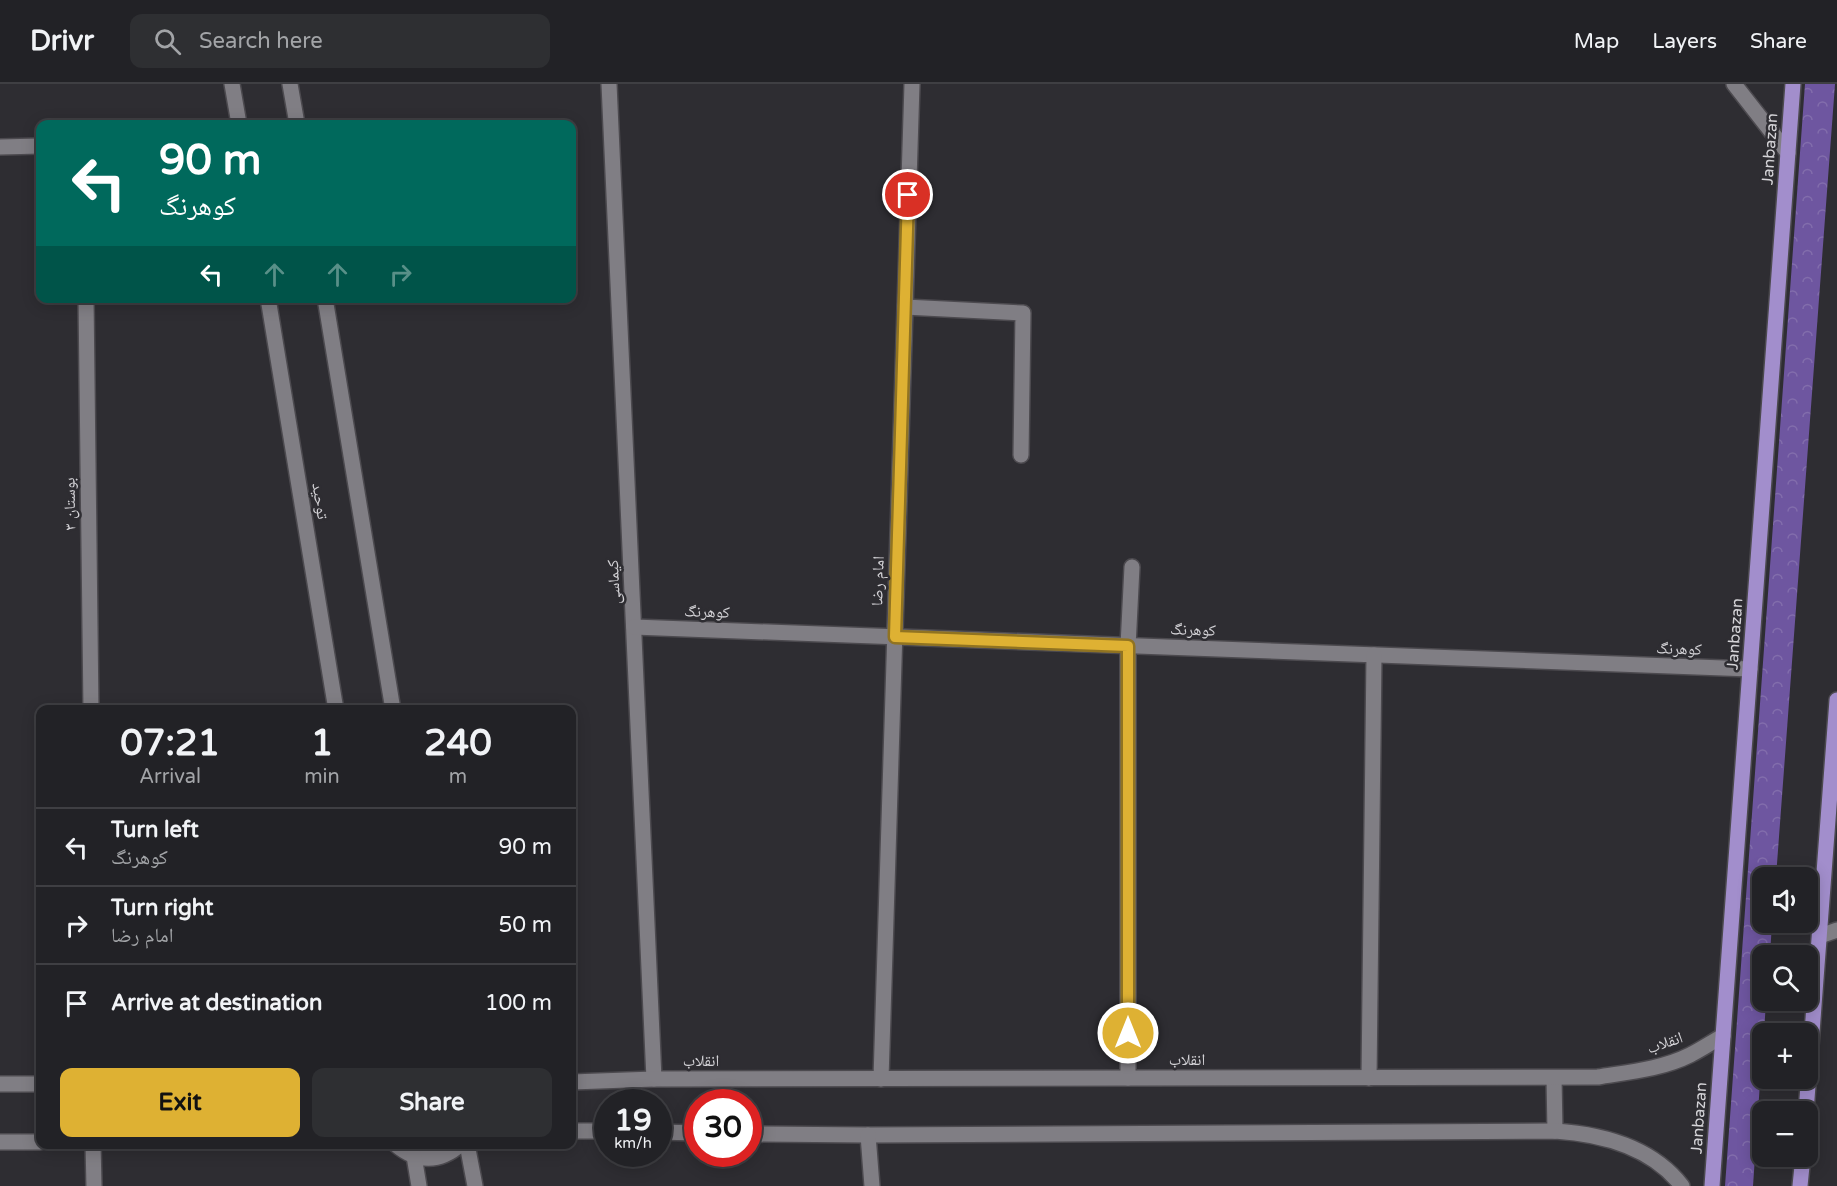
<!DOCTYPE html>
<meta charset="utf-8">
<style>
body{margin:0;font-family:"Varela Round","Noto Naskh Arabic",sans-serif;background:#2e2f32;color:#f1f3f6;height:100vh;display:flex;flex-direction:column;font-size:22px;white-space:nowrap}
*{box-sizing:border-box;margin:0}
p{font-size:20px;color:#a2a4a7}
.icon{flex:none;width:33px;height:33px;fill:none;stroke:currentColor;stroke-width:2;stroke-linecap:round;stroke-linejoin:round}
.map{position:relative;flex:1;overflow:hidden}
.sheet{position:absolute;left:36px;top:621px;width:540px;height:444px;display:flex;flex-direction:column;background:#222226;border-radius:12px;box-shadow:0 3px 15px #0003,0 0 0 2px #3f3f43}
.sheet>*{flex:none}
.guide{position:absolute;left:36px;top:36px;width:540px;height:183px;border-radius:12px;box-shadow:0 3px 15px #0003,0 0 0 2px #3f3f43;background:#00695c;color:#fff;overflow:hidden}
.tools{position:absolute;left:1752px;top:783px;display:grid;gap:12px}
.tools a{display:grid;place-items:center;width:66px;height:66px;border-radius:12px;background:#222226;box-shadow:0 3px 15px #0003,0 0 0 2px #3f3f43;font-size:30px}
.speed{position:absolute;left:594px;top:1005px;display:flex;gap:12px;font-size:30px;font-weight:700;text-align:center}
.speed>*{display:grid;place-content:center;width:78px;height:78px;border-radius:50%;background:#222226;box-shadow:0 3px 15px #0003,0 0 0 2px #3f3f43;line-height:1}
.speed small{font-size:15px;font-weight:400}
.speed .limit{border:9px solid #d22;background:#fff;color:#111}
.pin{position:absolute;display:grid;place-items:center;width:51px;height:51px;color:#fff;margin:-26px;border:3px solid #fff;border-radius:50%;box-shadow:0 2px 6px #0007}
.me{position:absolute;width:66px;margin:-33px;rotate:0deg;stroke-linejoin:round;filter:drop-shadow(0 0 4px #0008)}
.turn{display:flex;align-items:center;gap:21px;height:126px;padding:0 24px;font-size:27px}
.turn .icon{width:78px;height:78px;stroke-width:2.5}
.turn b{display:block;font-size:42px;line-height:51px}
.lanes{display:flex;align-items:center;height:57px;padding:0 24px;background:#0003;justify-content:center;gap:30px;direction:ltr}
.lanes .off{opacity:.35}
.eta{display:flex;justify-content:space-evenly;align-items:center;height:102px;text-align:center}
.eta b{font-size:36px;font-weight:700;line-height:42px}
.button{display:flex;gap:12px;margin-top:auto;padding:12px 24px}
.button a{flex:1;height:69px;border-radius:12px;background:#deb133;color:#111;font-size:24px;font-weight:700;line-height:69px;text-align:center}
.button a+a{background:#2e2f32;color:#f1f3f6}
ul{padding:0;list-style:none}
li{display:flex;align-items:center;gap:18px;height:78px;padding:0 24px;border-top:2px solid #3f3f43}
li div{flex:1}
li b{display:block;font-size:22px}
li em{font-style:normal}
header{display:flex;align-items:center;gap:36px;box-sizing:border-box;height:84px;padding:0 30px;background:#222226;border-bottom:2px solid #3f3f43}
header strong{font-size:28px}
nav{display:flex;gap:33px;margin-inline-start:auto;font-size:21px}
.search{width:420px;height:54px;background:#2e2f32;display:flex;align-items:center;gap:15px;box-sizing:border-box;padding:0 21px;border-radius:12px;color:#a2a4a7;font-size:22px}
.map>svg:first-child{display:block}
.forest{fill:url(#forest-crowns)}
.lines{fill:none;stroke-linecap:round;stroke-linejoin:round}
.minor-casing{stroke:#4c4a4f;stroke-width:18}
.major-casing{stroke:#4c4a4f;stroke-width:18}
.minor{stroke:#807e84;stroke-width:15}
.major{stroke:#a28ecc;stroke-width:15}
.route-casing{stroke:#907321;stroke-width:15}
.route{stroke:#deb133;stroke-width:10}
.labels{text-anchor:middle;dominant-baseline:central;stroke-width:5;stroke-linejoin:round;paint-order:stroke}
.street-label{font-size:16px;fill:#d4d3d7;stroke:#2e2d32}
</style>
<header>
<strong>Drivr</strong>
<div class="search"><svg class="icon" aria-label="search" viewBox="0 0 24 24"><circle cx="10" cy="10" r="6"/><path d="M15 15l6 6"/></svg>Search here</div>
<nav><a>Map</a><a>Layers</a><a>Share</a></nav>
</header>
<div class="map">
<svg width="1837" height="1102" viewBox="0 0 1837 1102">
<defs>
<pattern id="forest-crowns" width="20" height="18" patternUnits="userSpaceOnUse" patternTransform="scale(1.5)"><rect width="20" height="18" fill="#6e56a0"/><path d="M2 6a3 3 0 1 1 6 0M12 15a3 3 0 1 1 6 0" fill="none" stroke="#826dac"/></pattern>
</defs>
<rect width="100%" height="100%" fill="#2e2d32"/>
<!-- forest -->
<polygon class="forest" points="1805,0 1835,0 1776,793 1762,794 1762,838 1772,839 1770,871 1762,872 1762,916 1766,917 1764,949 1762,950 1762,969 1753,1102 1725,1102"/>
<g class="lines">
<defs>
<g id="minor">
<polyline points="232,0 239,40"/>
<polyline points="290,0 297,40"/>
<polyline points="609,0 654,995"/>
<polyline points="1734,0 1788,69"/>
<polyline points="0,63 40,62"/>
<polyline points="86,214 91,626"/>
<polyline points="268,214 336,626"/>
<polyline points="325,214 393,626"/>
<polyline points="905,223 1023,229 1021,371"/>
<polyline points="634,543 1750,585"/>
<polyline points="1820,852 1837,846"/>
<polyline points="1128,994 1128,562 1132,483"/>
<polyline points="1369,994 1374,571"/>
<polyline points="1554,994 1555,1047"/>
<polyline points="881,995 912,0"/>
<path d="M572,998l82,-3 944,-2c31,-5 64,-8 92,-22 12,-6 22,-13 33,-19"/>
<polyline points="0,1000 40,1000"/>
<polyline points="572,1047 608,1047"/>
<polyline points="658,1048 698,1049"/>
<path d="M748,1050l120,1 687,-4c46,3 97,16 127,55"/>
<polyline points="868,1051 872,1102"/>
<polyline points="0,1058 40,1058"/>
<polyline points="93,1060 94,1102"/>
<path d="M395,1060c22,19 45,19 66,0"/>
<polyline points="467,1060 475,1102"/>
<polyline points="414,1072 419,1102"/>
</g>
<g id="major">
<polyline points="1806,1028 1837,616"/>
<polyline points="1712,1102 1793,0"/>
<polyline points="1800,1102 1803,1072"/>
</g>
</defs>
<!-- minor casing -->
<use href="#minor" class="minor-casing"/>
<!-- major casing -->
<use href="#major" class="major-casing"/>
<!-- minor -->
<use href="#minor" class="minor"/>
<!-- major -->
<use href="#major" class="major"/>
</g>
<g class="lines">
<defs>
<polyline id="route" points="908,111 895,553 1128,562 1128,949"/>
</defs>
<!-- route casing -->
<use href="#route" class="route-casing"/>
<!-- route -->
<use href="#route" class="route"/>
</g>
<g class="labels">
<!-- street labels -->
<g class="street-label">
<text transform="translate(1770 65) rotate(-86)">Janbazan</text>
<text transform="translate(320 417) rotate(81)">توحید</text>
<text transform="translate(70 420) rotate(-91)">بوستان ۳</text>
<text transform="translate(878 497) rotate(-88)">امام رضا</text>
<text transform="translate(614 498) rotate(-93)">کیماسی</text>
<text transform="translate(707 528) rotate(2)">کوهرنگ</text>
<text transform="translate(1193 546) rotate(2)">کوهرنگ</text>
<text transform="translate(1735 550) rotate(-86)">Janbazan</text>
<text transform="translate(1679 565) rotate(2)">کوهرنگ</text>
<text transform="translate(1665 959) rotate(-19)">انقلاب</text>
<text x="1187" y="976">انقلاب</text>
<text x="701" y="977">انقلاب</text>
<text transform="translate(1699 1034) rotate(-86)">Janbazan</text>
</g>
</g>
</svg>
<div class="tools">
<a><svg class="icon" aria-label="sound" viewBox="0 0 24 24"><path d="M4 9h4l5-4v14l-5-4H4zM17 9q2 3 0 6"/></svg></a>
<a><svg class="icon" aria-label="search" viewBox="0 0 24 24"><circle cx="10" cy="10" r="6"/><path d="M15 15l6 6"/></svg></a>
<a>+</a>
<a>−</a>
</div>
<div class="speed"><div>19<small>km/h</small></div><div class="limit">30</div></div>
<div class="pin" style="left:908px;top:111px;background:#d93025"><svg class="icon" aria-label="arrive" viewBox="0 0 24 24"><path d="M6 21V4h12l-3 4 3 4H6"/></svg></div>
<svg class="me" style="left:1128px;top:949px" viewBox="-20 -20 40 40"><circle r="17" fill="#deb133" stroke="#fff" stroke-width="3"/><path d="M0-11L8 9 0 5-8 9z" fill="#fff"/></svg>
<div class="guide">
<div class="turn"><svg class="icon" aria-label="left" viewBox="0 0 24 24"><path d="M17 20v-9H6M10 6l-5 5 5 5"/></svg><div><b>90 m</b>کوهرنگ</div></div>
<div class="lanes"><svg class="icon" aria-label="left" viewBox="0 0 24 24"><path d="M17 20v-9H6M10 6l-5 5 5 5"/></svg><svg class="icon off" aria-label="ahead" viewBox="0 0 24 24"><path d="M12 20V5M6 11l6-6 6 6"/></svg><svg class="icon off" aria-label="ahead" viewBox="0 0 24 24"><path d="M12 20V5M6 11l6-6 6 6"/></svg><svg class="icon off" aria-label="right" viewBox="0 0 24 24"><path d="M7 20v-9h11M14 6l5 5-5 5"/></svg></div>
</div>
<section class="sheet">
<div class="eta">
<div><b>07:21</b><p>Arrival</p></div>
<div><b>1</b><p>min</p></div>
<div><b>240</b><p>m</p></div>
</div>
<ul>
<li><svg class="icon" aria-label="left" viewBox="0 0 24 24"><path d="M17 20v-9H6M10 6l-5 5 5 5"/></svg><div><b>Turn left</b><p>کوهرنگ</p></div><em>90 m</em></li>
<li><svg class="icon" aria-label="right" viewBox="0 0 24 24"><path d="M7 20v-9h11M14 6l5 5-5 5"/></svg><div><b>Turn right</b><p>امام رضا</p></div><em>50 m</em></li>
<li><svg class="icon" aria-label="arrive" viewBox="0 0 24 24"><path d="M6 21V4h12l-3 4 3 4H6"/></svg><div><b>Arrive at destination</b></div><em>100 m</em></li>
</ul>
<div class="button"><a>Exit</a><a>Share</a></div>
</section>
</div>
